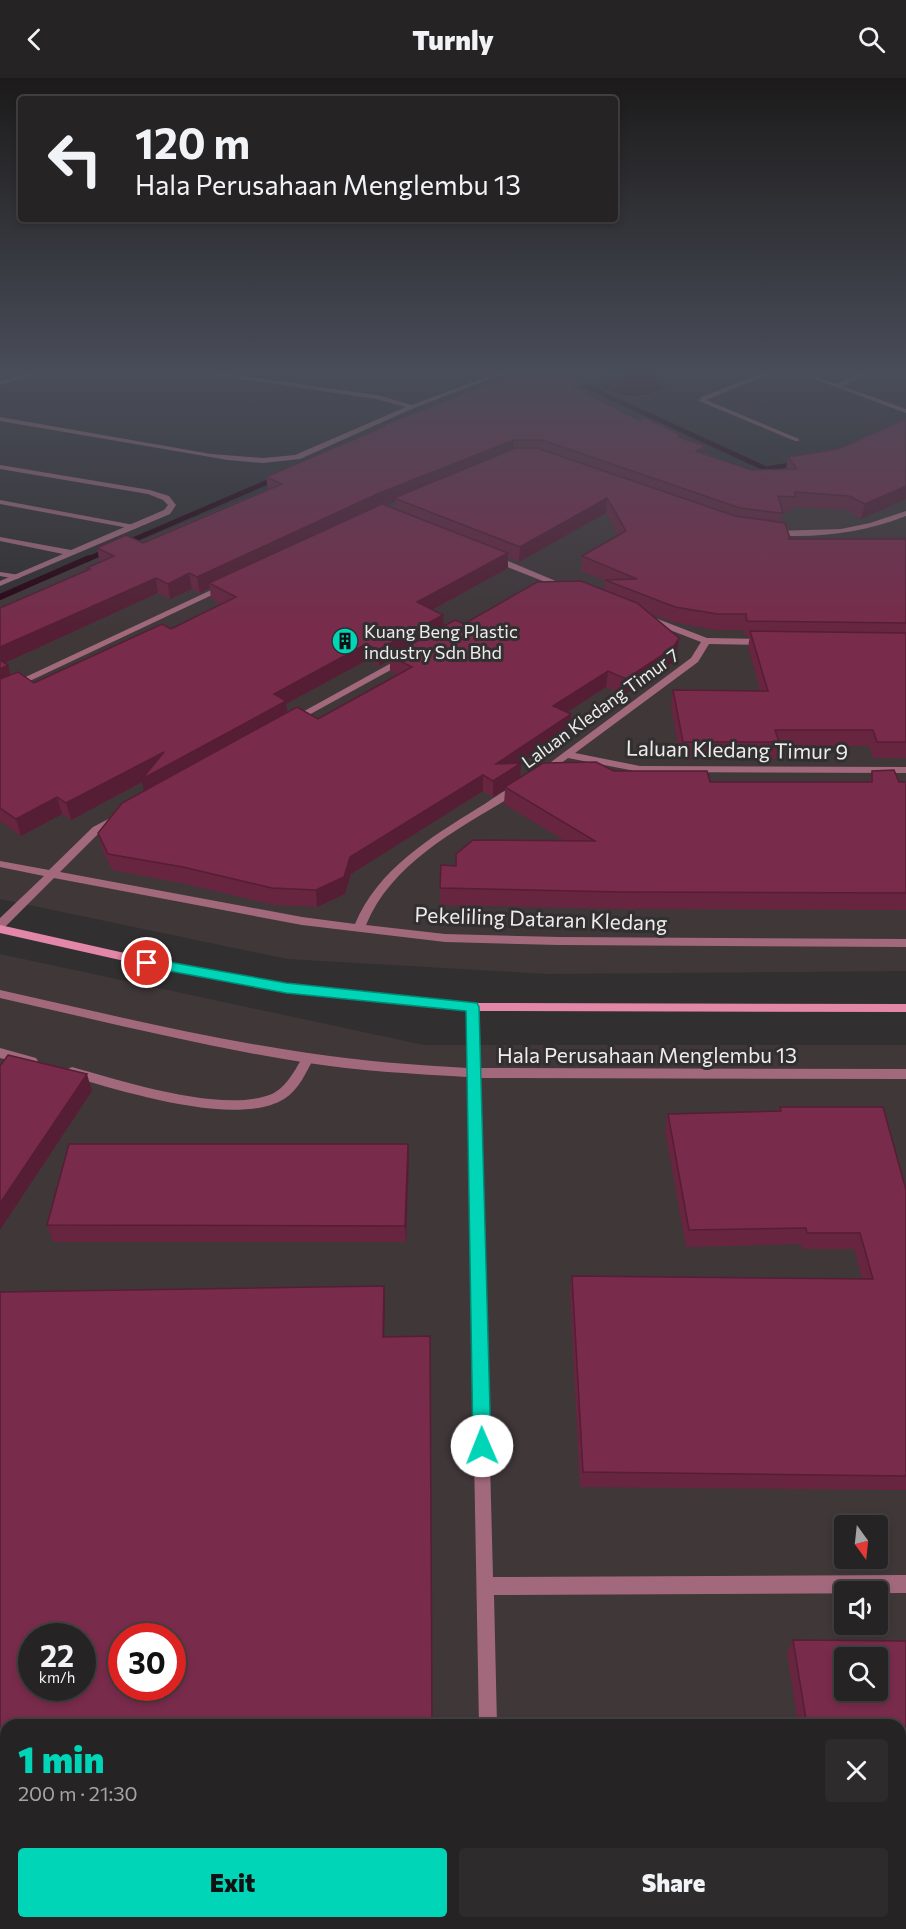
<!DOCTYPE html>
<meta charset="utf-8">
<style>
body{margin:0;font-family:Commissioner,sans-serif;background:#2e2b2c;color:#f1f3f6;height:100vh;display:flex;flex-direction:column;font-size:22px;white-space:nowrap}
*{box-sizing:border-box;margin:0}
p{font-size:20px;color:#a4a4a6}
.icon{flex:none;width:33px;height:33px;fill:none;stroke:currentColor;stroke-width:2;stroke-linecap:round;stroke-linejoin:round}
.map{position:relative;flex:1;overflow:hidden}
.panel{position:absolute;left:0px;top:1641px;width:906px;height:210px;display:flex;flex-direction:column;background:#262324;border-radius:18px 18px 0 0;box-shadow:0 3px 9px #0003,0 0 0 2px #424041}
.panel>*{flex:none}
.hud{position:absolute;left:18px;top:18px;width:600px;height:126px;border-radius:6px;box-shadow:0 3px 9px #0003,0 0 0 2px #424041;background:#262324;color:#f1f3f6;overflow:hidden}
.needle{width:39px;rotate:165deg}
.fabs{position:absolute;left:834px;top:1437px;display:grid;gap:12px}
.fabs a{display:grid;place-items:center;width:54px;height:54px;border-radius:6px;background:#262324;box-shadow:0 3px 9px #0003,0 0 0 2px #424041;font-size:30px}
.speed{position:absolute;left:18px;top:1545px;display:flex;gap:12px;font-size:30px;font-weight:700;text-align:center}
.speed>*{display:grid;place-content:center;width:78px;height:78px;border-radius:50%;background:#262324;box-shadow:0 3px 9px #0003,0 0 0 2px #424041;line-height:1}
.speed small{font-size:15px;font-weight:400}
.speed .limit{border:9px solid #d22;background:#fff;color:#111}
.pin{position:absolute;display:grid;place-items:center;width:51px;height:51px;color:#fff;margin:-26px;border:3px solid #fff;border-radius:50%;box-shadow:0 2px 6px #0007}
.me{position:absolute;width:66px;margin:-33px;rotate:359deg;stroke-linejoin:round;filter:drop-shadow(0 0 4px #0008)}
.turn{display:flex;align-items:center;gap:21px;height:126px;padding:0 18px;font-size:27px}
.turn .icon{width:78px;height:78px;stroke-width:2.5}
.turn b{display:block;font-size:42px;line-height:51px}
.round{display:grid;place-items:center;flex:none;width:63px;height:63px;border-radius:6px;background:#2e2b2c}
.headline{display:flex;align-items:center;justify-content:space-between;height:102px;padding:0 18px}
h1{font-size:36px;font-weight:800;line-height:45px;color:#00d5b7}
.button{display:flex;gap:12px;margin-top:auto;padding:12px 18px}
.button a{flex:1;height:69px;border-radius:6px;background:#00d5b7;color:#111;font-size:24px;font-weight:800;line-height:69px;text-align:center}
.button a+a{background:#2e2b2c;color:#f1f3f6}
header{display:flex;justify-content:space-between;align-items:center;height:78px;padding:0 18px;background:#262324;font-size:27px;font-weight:800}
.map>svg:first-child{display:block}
.built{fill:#403739;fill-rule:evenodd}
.water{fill:#290313}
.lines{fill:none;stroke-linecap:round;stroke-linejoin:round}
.stream-far1{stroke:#290313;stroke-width:5}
.stream{stroke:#290313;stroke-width:6}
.lane{fill:#a2697d;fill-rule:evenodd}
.street{fill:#a2697d;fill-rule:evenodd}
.secondary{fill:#e387a8;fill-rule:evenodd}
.wall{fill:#682540;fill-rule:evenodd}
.shaded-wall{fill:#551e34}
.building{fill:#792b4b;stroke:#551e34;stroke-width:1.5;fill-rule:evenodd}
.route{fill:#00d5b7;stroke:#008a77;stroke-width:1.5}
.labels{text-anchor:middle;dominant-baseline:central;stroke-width:6;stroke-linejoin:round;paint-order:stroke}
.far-poi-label{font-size:18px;fill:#edebeb;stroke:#322f30;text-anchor:start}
.far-street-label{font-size:18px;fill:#edebeb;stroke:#322f30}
.street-label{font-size:21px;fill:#edebeb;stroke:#322f30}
</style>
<header><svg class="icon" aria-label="back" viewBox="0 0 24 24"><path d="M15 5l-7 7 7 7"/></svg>Turnly<svg class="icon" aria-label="search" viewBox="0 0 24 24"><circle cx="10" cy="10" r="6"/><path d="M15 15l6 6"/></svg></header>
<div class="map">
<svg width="906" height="1851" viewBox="0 0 906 1851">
<rect width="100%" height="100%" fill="#322f30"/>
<!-- built -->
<g class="built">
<polygon points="530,304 749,392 840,379 906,352 906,893 547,896 287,881 0,821 0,520"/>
<path d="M0,876l424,91h482v884h-906zM844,1448h34v32h-34zM844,1514h34v32h-34zM32,1558h50v52h-50zM122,1558h50v52h-50zM844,1580h34v32h-34zM6,1647h894v198h-894z"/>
</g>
<!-- water -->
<path class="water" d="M628,296h28l10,6 1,5c-19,15 -49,14 -68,-1z"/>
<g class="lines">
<!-- stream-far1 -->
<g class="stream-far1">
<polyline points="577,304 766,391 797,386"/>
<polyline points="126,465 277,400"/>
<polyline points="86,482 106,473"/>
</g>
<!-- stream -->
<polyline class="stream" points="0,519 89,480"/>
<!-- lane -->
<g class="lane">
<polygon points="0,422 134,447 138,449 134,451 0,426"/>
<polygon points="0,494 20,497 21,499 17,501 0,498"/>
<polygon points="0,970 36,980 38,983 36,986 32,988 0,980"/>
<path d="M308,975l4,2 2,3c-8,14 -15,32 -30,41 -47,29 -161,-8 -212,-22l-4,-2 -2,-3 2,-3 4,-2c50,14 151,47 200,27 15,-7 24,-26 32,-39z"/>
</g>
<!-- street -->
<g class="street">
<polygon points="26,296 37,296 0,307 0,303"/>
<polygon points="209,296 227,296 377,317 412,327 494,296 503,296 414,330 300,381 263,385 228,382 0,343 0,339 211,376 263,380 295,377 406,329 376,321"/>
<polygon points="760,296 769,296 706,322 799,361 799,363 795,363 699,323 701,319"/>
<polygon points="801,296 810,296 836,306 860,296 869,296 842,308 906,331 906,335"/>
<polygon points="0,387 150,412 169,418 176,427 170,436 0,508 0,503 63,476 0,463 0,459 71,472 164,432 168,427 163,422 148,416 0,391"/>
<path d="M906,433v5c-36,14 -71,20 -110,20 -8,0 -20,1 -27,-3l4,-2 68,-2 29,-6z"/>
<polygon points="490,478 496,478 570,509 563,511 490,482"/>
<polygon points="222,507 229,509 0,617 0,611"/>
<polygon points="644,538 650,538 707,560 764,561 768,564 764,567 709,566 698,584 575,675 640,688 906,689 906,695 640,694 568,680 549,694 543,694 543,690 691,580 701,564 644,542"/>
<polygon points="404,578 408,581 407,583 296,644 293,645 288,642"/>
<path d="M518,707l4,1v4c-57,36 -129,69 -156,135l79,9 114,3 347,2v8l-347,-2 -114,-3 -143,-17 -248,-47 -50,50 -4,1v-11l44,-42 -44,-9v-6l49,9 44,-43 25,-13 4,1 1,2 -1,2 -21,12 -41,41 242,45 53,7c23,-55 75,-86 123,-116 13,-7 26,-19 40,-23z"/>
<path d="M0,912c102,23 205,48 308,63 53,8 106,12 159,15l-1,-61 6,-4 6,4 2,61 426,1v10l-426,-1 13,499 413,-2v18l-412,2 3,130h-18l-12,-648c-53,-3 -106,-6 -159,-14 -103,-16 -206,-42 -308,-65z"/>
<rect x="481" y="1845" width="20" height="6"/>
</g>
<!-- secondary -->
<polygon class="secondary" points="0,847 169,885 286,906 472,925 906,926 906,934 472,933 286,914 169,893 0,855"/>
</g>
<!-- wall -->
<g class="wall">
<path d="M584,315l55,27 41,17 25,17 46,16 35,-1 2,-12 50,-8 68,-30 -45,100 -15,-9 -53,-3 -1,4h-10l1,2 -2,9 9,17h116v219h-33l-4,-12h-91l-2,13 -96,-1 -9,-52 2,-16h87l-12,-43 2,-11h-5l-2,-6h-28l-42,-8 -24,-9 30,25 -2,16 -6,10 -47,31 -18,-8 -39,25 3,18 -49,33 -1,15 94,-7 96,11h159l3,-11 27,11h7v128l-287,-1 -179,-4v-17l16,-22 109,-25 -61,-37 1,-14 -12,7 -10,-6 -99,62 -33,21 -6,20 -28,13 -43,-2 -88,-21 -74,-14 -10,-21 -4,-16 46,-42 -2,-9 -71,38 -9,-6 -41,22 -21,-15v-213l88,-38 -1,-2 13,-5 -3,-15 46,-5 125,-53 -2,-13 117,-50v-2zM395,424v7l-9,-3zM606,435l12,22 -36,21 -1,15 24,10 -1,9 -140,34 -20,2 -12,-16 76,-42v-11l11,5zM210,510l1,11 11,5 -51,25 -137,54 -24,-8 -6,-12 154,-70 12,6 22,-10 8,4zM367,582l12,6 11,-6v12l7,3 -79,44 -31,-7 -1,-8z"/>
<polygon points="780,1029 906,1112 906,1412 580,1409 570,1214 572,1198 862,1201 854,1171 802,1171 801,1166 686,1169 665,1053 668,1036 779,1033"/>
<polygon points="409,1083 406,1164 53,1164 47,1147"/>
<path d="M793,1562l113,1v288h-351v-6h345v-198h-102l-11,-72zM844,1580h34v32h-34z"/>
</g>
<!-- shaded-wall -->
<g class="shaded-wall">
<polygon points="585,305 584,319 573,309"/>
<polygon points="514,362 514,376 394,420 395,424 209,505 210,510 200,515 197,499 377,416"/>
<polygon points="706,368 704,382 696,373"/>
<polygon points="906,408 906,421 861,441 865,426"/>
<polygon points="607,420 606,435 519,484 520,469"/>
<polygon points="508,475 508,490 417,540 417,524"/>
<polygon points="189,495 192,511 170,521 168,506"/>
<polygon points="156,500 158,515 0,587 0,569"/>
<polygon points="443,537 444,552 390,578 390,582 379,588 378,572"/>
<polygon points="679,560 677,576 671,586 624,617 626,601"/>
<polygon points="366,566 367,582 286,626 288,639 145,718 142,704 71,742 66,725"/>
<polygon points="8,587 12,603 0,609 0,591"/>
<polygon points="608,593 606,609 552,644 553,628"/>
<polygon points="571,636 570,652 521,685 520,702 505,709 505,712 493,719 493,703 496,686"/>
<polygon points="483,697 483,713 351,796 345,816 317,829 316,812 350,779"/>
<polygon points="57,719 62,736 21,758 16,741"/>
<polygon points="87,996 92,1013 0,1152 0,1125"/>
<polygon points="408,1066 409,1083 406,1164 405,1148"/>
<polygon points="384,1208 385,1224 384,1275 383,1259"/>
</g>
<!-- building -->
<g class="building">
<polygon points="516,296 522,296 526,298 531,296 565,296 585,305 573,309 639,342 645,340 681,357 678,359 706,368 696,373 751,392 797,391 788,379 838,371 906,341 906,408 865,426 849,418 795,414 795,419 778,418 783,435 771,434 740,430 542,362 514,362 377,416 197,499 189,495 168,506 156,500 0,569 0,530 90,491 87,490 114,478 97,470 126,457 143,465 282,406 266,399 385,348 383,347"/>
<polygon points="516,370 537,370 735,438 785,445 790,460 788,461 906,461 906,545 747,543 746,536 717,536 675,529 605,502 637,501 582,478 626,453 607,420 520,469 394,420"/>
<polygon points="382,426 508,475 417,524 443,537 378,572 366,566 274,616 286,623 142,701 164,674 66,725 57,719 16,741 0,730 0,601 18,594 34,605 162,546 171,551 236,519 209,505"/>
<polygon points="581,503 637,525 679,560 673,570 626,601 608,593 553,628 571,636 496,686 521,685 493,703 483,697 350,779 344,799 316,812 272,810 183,789 108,776 98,755 122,725 297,629 318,641 412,589 390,578 455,542 464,546 537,504"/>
<polygon points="750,553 906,555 906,664 877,664 873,652 775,652 779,664 683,664 673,612 768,613"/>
<polygon points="0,582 8,587 0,591"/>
<polygon points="596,684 614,693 707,693 710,704 872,704 872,693 894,692 899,704 906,704 906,815 621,814 440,810 441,787 456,788 456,776 473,762 595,763 505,709 543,685"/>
<polygon points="8,977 87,996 0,1125 0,988"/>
<polygon points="780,1029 883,1029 906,1112 906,1398 583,1394 572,1198 873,1201 860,1155 807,1155 806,1150 689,1152 668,1036 781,1033"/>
<polygon points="69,1066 408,1066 405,1148 47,1147"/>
<path d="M384,1208l-1,51 47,-1 2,389h-426v198h363v6h-369v-637zM32,1558h50v52h-50zM122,1558h50v52h-50z"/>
<path d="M793,1562l113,1v288h-348v-6h342v-198h-93zM844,1580h34v32h-34z"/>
</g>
<!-- sky -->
<linearGradient id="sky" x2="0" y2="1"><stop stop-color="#1c1a1a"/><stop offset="0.53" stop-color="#494d59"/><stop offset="1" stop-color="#494d59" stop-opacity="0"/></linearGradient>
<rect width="906" height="555" fill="url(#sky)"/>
<!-- route -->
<polygon class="route" points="147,880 286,905 477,925 479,929 491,1368 488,1374 482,1376 475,1374 473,1368 466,933 286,915 143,888 141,885 143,881"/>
<!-- icons -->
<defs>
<symbol id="building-disc" viewBox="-11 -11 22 22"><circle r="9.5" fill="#00d5b7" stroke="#322f30"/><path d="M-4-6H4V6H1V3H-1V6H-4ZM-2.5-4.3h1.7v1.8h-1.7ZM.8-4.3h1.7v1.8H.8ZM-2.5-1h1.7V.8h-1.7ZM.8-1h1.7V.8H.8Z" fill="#111"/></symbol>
</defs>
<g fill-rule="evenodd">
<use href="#building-disc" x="330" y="548" width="30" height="30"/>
</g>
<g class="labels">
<!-- far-poi labels -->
<g class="far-poi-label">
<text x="364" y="553">Kuang Beng Plastic<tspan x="364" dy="21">industry Sdn Bhd</tspan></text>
</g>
<!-- far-street labels -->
<g class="far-street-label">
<text transform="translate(600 630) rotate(-36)">Laluan Kledang Timur 7</text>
</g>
<!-- street labels -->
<g class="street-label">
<text transform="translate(737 671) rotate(1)">Laluan Kledang Timur 9</text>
<text transform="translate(541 840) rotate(2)">Pekeliling Dataran Kledang</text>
<text x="647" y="976">Hala Perusahaan Menglembu 13</text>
</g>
</g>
</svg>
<div class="fabs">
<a><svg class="needle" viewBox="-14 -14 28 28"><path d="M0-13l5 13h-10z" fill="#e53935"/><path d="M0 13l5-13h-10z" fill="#a4a4a6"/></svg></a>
<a><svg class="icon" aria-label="sound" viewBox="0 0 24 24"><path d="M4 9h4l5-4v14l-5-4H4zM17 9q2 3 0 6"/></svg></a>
<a><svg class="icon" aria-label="search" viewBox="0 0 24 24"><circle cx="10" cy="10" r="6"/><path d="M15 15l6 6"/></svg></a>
</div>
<div class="speed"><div>22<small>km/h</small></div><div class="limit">30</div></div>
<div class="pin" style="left:147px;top:885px;background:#d93025"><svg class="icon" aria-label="arrive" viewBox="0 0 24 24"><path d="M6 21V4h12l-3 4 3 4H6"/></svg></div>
<svg class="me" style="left:482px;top:1368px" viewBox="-20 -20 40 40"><circle r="19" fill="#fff"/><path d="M0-13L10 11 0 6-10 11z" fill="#00d5b7"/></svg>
<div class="hud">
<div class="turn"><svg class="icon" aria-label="left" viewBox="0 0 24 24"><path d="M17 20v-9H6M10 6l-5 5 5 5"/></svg><div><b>120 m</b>Hala Perusahaan Menglembu 13</div></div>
</div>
<section class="panel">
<div class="headline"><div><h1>1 min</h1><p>200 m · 21:30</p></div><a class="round"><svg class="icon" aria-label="close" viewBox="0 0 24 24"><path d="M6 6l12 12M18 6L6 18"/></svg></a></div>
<div class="button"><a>Exit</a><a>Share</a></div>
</section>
</div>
